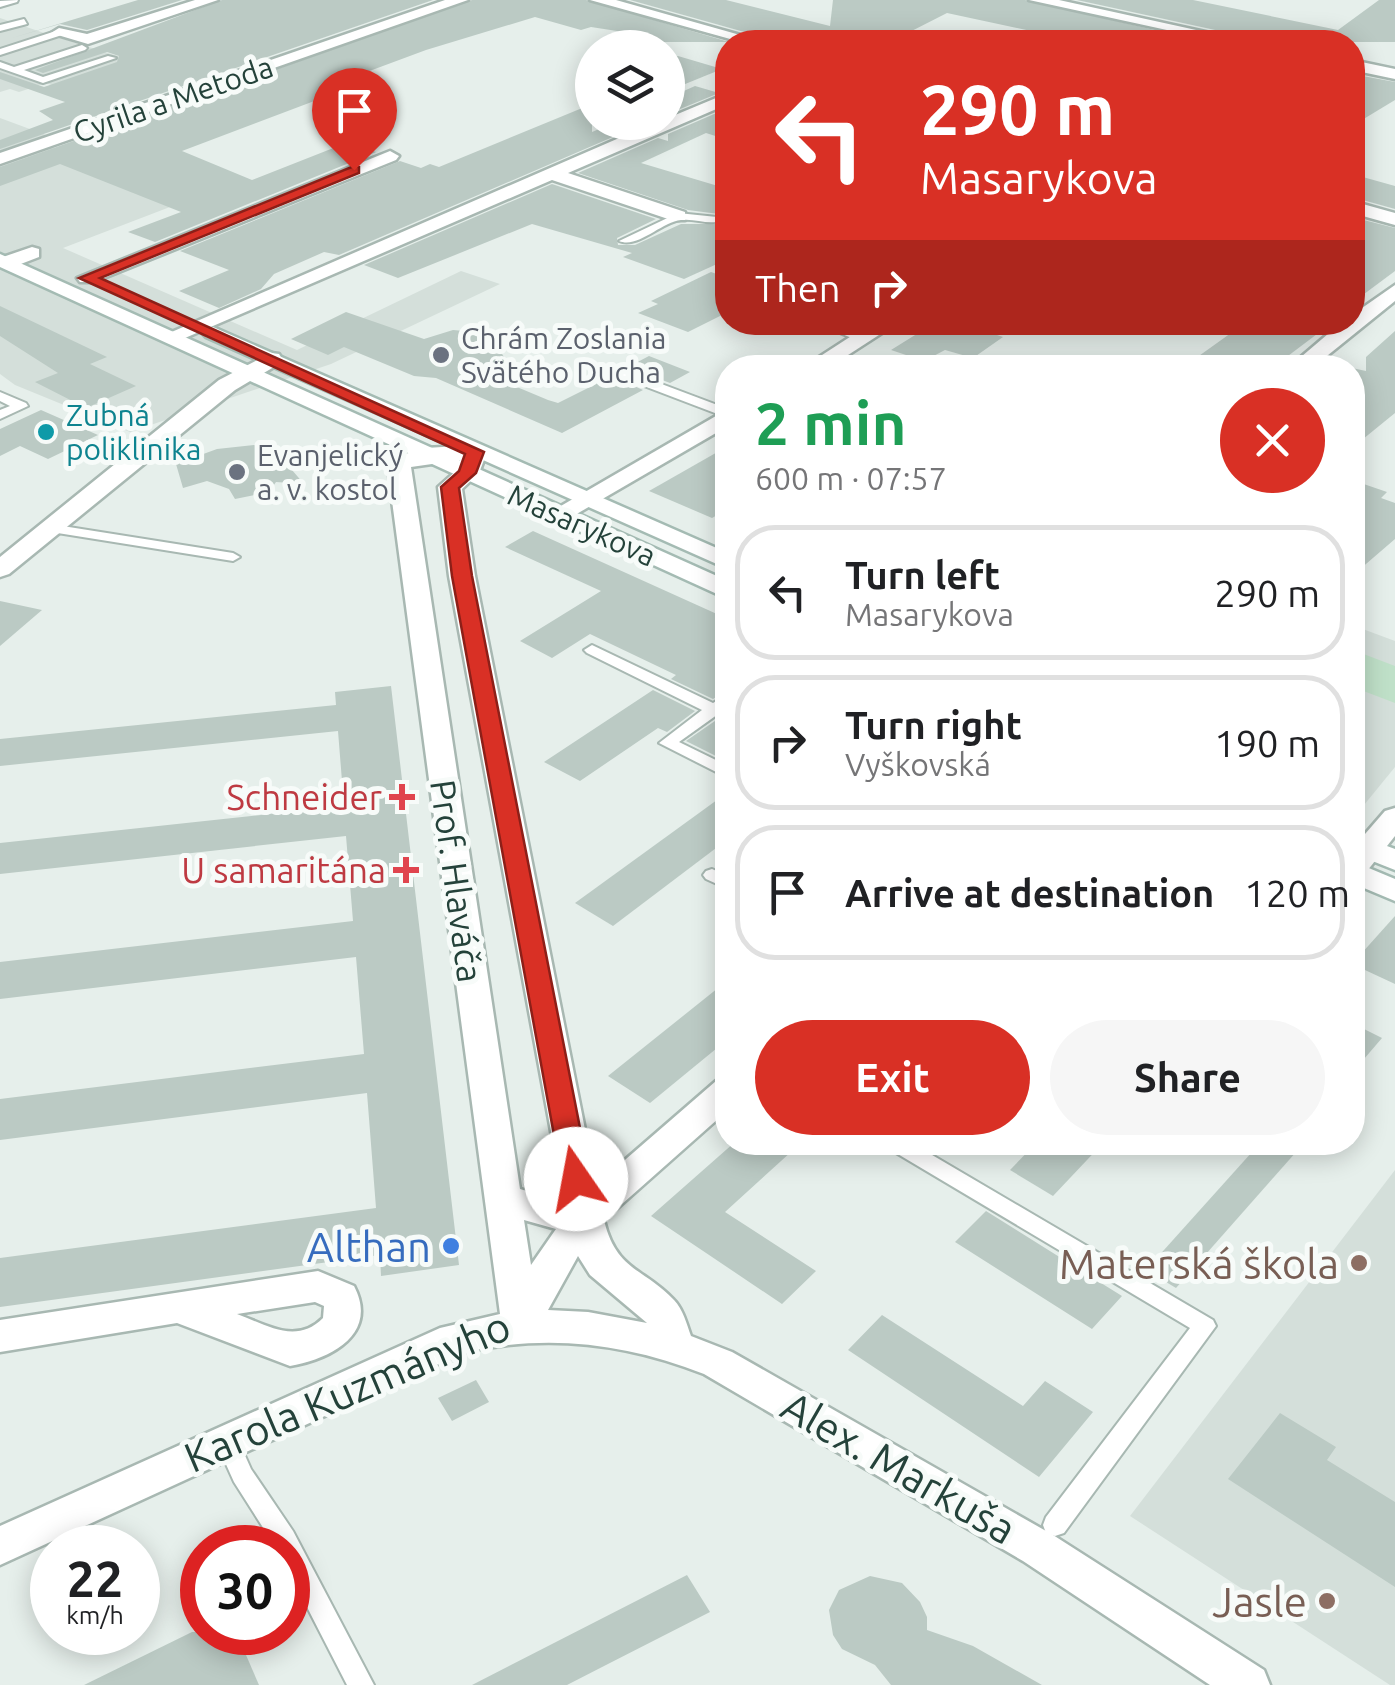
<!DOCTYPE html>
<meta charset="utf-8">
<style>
body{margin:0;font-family:Ubuntu,sans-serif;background:#f6f6f6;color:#202124;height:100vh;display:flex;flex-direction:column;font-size:38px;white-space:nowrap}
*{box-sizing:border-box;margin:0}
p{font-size:32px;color:#757577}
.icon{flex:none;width:55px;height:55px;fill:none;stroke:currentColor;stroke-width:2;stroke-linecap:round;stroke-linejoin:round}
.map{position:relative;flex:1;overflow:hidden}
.details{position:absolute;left:715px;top:355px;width:650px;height:800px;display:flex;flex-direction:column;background:#fff;border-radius:40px;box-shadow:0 5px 25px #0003}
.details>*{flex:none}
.banner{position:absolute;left:715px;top:30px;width:650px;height:305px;border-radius:40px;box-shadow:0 5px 25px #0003;background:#d93025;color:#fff;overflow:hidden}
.buttons{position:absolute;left:575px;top:30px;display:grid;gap:20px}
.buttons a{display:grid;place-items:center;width:110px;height:110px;border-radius:50%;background:#fff;box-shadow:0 5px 25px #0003;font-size:50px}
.speed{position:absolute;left:30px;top:1525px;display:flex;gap:20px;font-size:50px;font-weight:700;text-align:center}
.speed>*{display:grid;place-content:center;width:130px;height:130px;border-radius:50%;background:#fff;box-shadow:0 5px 25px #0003;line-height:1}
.speed small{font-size:25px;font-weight:400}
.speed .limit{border:15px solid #d22;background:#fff;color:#111}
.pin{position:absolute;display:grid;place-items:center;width:85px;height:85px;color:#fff;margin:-102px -42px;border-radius:50% 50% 50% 0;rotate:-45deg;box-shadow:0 0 10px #0007}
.pin .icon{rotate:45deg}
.me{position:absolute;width:110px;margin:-55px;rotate:348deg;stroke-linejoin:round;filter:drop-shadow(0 0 8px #0008)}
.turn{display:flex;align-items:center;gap:35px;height:210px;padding:0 40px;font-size:45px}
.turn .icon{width:130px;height:130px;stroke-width:2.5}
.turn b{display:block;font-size:70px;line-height:85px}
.then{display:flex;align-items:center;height:95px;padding:0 40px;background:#0003;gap:20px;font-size:38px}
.round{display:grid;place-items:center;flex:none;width:105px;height:105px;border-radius:52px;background:#f6f6f6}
.headline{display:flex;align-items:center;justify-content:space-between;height:170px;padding:0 40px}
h1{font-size:60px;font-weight:700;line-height:75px;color:#1e9e55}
.primary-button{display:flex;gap:20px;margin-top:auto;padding:20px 40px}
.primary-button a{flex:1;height:115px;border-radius:60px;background:#d93025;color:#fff;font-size:40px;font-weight:700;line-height:115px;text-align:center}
.primary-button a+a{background:#f6f6f6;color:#202124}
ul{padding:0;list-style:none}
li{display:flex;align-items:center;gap:30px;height:135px;margin:0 20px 15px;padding:0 20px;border:5px solid #e0e0e0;border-radius:40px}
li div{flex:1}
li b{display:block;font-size:38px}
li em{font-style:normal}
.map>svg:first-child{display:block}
.built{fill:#d4dfda}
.green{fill:#bfe0c8}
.building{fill:#bbcac4}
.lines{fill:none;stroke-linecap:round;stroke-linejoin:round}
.service-casing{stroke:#a8b8b2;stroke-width:4}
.minor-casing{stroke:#a8b8b2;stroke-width:5}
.secondary-casing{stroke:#a4bbb3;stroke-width:5}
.service{fill:#fff;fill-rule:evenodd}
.minor{fill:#fff;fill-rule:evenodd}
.secondary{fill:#fff;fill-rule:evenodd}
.route{fill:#d93025;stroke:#8d1f18;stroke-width:2.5}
.worship-dot{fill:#6b7280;stroke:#f7fbf9;stroke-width:4}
.culture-dot{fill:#0f9aa8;stroke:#f7fbf9;stroke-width:4}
.health-dot{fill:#e0444e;stroke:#f7fbf9;stroke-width:4}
.shop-dot{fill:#3f7fe0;stroke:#f7fbf9;stroke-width:4}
.education-dot{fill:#8d6e63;stroke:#f7fbf9;stroke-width:4}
.labels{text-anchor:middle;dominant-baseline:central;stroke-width:10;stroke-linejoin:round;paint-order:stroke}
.far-street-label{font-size:30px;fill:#24423a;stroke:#f7fbf9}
.far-worship-label{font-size:30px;fill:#5b616d;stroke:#f7fbf9;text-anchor:start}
.far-culture-label{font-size:30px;fill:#0d838f;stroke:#f7fbf9;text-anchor:start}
.health-label{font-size:35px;fill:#be3a42;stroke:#f7fbf9;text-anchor:end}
.street-label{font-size:35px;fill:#24423a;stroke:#f7fbf9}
.near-shop-label{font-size:42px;fill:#366cbe;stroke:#f7fbf9;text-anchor:end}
.near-education-label{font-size:42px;fill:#785e54;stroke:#f7fbf9;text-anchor:end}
.near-street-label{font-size:42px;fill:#24423a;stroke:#f7fbf9}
</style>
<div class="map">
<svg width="1395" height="1685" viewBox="0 0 1395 1685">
<rect width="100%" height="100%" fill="#e6efeb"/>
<!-- built -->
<g class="built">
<polygon points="0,18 47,34 134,61 57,87 46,83 19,92 10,89 0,92"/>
<polygon points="0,118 46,135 55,153 183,202 63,248 297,350 461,271 500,284 331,364 130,432 15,385 0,374"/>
<polygon points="1352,625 1395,641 1395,767 1364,805 1353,800"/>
<polygon points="1395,1170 1395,1685 1390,1685 1130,1516"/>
</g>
<!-- green -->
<polygon class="green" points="1353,650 1395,666 1395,703 1353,687"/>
<!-- building -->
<g class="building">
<polygon points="138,0 182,0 87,30 60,24 12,38"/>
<polygon points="222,0 433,0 0,149 0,140 53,120 39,111 65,102 0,79 0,72 44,87 117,62 119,56 107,52 43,73 35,70"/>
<polygon points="472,0 586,0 729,42 654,42 617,31 591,27 581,30 535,17 426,50 356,76 370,80 182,151 252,180 341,145 351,144 376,152 155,242 128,232 181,212 60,164 0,186 0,167"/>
<polygon points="630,0 726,0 830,26 833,0 1025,0 1207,42 1082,42 947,13 890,42 769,42 766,38"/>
<polygon points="1077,0 1193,0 1338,30 1379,0 1395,0 1395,42 1255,42 1252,38"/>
<polygon points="678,56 722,69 668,91 668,60"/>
<polygon points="1352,74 1395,82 1395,100 1352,126"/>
<polygon points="695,86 719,93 668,114 668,98"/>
<polygon points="592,104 592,132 611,124 629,130 339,255 324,252 274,274 261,289 219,308 179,291 229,270 180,251 400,161 421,168 430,164 439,167"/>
<polygon points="728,108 728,140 706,133 641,163 728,189 728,259 684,279 623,257 632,253 532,224 398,278 364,265 552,184 656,219 617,238 618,245 635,245 681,224 724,224 727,219 719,214 688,210 578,173 658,138 668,141 668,134"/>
<polygon points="1352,174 1395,186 1395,209 1352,197"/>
<polygon points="1352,217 1395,228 1395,271 1352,303"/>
<polygon points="711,272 728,278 728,312 688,332 638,313 658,304 651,301"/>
<polygon points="0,306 107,357 90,364 136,386 86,408 35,382 58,373 0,336"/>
<polygon points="346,312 424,339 453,330 489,333 509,365 488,375 548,400 558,403 612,376 643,390 562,433 436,378 414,376 344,347 328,355 291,339"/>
<polygon points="936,322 1006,322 991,333 1003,337 973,358 945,350 924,361 891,350"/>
<polygon points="1258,322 1333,322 1272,368 1182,368 1231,333 1239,335"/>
<polygon points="1395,331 1395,413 1352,448 1352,368 1366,371 1366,357"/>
<polygon points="649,356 690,372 670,383 628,367"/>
<polygon points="41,410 98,435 48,459 20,446 0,456 0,429"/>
<polygon points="254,445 274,449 304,484 276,482 269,492 235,499 229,489 207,481 183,488 176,464 217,449"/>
<polygon points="728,446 728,509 712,518 649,491"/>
<polygon points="1352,480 1387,492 1381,498 1395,503 1395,539 1352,576"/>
<polygon points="533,531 728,619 728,690 713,699 671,679 676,675 590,634 552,658 520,641 601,591 505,547"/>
<polygon points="0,601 42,610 0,646"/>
<polygon points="391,686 459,1265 381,1276 380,1255 0,1307 0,1258 376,1208 367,1093 0,1140 0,1099 364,1054 356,957 0,999 0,962 353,921 346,836 0,874 0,843 344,806 338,731 0,766 0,739 336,705 335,692"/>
<polygon points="653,690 695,711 667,732 658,728 580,781 544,762"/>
<polygon points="728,712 728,762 686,741"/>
<polygon points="728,792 728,839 613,926 575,903"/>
<polygon points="1395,916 1395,984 1352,964"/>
<polygon points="728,980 728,1039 650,1103 608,1076"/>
<polygon points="1352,1023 1382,1038 1352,1073"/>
<polygon points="735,1142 802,1142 725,1212 816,1271 782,1304 651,1216"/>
<polygon points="1037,1142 1104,1142 1053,1196 1010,1170"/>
<polygon points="1261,1142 1281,1142 1297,1151 1176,1288 1146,1270"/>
<polygon points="986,1211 1093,1278 1122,1296 1092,1329 955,1242"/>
<polygon points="882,1315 1023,1406 1045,1381 1093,1412 1039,1477 848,1350"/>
<polygon points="476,1380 489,1402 452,1421 438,1398"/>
<polygon points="1280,1413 1336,1447 1327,1460 1395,1502 1395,1587 1228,1479"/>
<polygon points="687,1575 710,1612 606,1665 567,1685 472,1685"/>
<polygon points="870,1576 902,1583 920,1602 927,1617 927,1630 973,1646 1042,1685 891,1685 875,1665 842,1649 833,1635 829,1610 839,1590"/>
<polygon points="192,1632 236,1632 259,1685 84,1685"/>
</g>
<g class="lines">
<defs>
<g id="service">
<polygon points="18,0 17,2 0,7 0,1"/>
<polygon points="24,19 27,24 0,31 0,25"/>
<polygon points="59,30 62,31 62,35 0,55 0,49"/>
<polygon points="82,45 87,48 85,50 24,70 43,77 108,56 116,58 43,83 0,68 0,62 14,67"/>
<path d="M678,213l39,4 6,3c-14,6 -27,-2 -42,0 -20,2 -43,29 -62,21z"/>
<polygon points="813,322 832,322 869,338 859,341"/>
<polygon points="619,368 728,409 728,418 615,375 615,369"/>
<polygon points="0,392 26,403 28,406 0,419 0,410 10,406 0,401"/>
<polygon points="50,524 233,553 240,557 233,561 45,531 45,525"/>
<polygon points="592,645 713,703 728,694 728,707 679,742 728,766 728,778 659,743 702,710 587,653 584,650"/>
<polygon points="712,869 728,876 728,889 706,879 703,875 706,871"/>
<polygon points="883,1142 910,1142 1213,1320 1216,1326 1064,1533 1055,1536 1046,1533 1043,1525 1046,1517 1190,1328 886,1147"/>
<polygon points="227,1430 235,1433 251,1469 293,1531 374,1685 347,1685 288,1570 288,1548 276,1548 234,1482 215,1440 219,1433"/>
</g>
<g id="minor">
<polygon points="195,0 218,0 88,44 51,33 59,28 87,34"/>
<polygon points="445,0 468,0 0,164 0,153"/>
<polygon points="590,0 616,0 765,42 741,42"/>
<polygon points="1029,0 1059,0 1251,42 1222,42"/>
<polygon points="1352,60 1395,69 1395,79 1352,70"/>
<polygon points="728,93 728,104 568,173 685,212 685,220 671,220 552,180 178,341 164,341 160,337 656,122 668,122 668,118"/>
<polygon points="390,151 399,156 396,160 94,282 80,282 77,278"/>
<polygon points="1352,201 1395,213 1395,225 1352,213"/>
<polygon points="32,247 39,249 39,257 13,267 0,267 0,258"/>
<polygon points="1395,285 1395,301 1312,368 1288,368 1342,322 1352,322 1352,315"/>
<polygon points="873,322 899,322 828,368 802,368"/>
<polygon points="271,353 279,354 282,359 279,364 235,390 9,574 0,577 0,557 219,380"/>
<polygon points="728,409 728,426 568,519 559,521 547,514"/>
<path d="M475,445l12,7 -8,21 -17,16 13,87 121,609 120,-104 12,-3v32l-124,110c12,51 40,48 70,80 9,9 13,25 17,36l41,16 321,183 211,135 6,15h-60l-187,-124 -319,-187c-78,-31 -159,-41 -242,-21l-462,212v-39l440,-198 60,-14 -113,-851 4,-5 35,-10zM460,460l-3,10 -19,17 11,89 115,626 -44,-13 -109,-722zM524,1220l32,9 -25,36zM578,1256l12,19 57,48 -59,-11 -40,-2z"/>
<polygon points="1395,808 1395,836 1363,876 1352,879 1352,849 1385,811"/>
<path d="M318,1271l36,15c25,48 -23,73 -64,80l-113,-43 -177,29v-32zM315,1302l9,4 -1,12c-27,27 -56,7 -86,-4z"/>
</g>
<g id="secondary">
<polygon points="0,254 728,581 728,599 0,267"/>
<polygon points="213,327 728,553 728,569 206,337 202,333 206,329"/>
<polygon points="1352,833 1395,849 1395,870 1352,853"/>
<polygon points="1352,861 1395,879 1395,901 1352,883"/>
</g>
</defs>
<!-- service casing -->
<use href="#service" class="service-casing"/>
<!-- minor casing -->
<use href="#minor" class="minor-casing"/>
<!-- secondary casing -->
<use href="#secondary" class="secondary-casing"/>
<!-- service -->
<use href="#service" class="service"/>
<!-- minor -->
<use href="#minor" class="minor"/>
<!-- secondary -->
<use href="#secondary" class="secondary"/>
</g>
<!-- route -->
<polygon class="route" points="354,166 359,167 359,173 100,278 484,452 476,473 459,488 472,576 590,1179 586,1186 576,1189 566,1186 562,1179 452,576 441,487 459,471 465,454 79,278"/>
<!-- markers -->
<g class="worship-dot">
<circle cx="441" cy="355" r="10"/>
<circle cx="237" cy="472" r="10"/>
</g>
<circle class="culture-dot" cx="46" cy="432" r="10"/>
<g class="health-dot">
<path d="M397 782h10v10h10v10h-10v10h-10v-10h-10v-10h10z"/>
<path d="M401 855h10v10h10v10h-10v10h-10v-10h-10v-10h10z"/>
</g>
<circle class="shop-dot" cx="451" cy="1246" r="10"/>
<g class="education-dot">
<circle cx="1359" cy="1263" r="10"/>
<circle cx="1327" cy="1601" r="10"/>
</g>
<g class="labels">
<!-- far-street labels -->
<g class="far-street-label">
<text transform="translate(173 99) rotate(-19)">Cyrila a Metoda</text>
<text transform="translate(582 525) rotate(24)">Masarykova</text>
</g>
<!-- far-worship labels -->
<g class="far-worship-label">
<text x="461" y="338">Chrám Zoslania<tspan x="461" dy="34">Svätého Ducha</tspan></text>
<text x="257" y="455">Evanjelický<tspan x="257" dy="34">a. v. kostol</tspan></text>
</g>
<!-- far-culture labels -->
<g class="far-culture-label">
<text x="66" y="415">Zubná<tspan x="66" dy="34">poliklinika</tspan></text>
</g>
<!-- health labels -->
<g class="health-label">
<text x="382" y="797">Schneider</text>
<text x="386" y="870">U samaritána</text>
</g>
<!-- street labels -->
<g class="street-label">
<text transform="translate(457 881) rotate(82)">Prof. Hlaváča</text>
</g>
<!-- near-shop labels -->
<g class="near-shop-label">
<text x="431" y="1246">Althan</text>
</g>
<!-- near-education labels -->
<g class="near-education-label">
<text x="1339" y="1263">Materská škola</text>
<text x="1307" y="1601">Jasle</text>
</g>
<!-- near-street labels -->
<g class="near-street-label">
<text transform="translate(347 1391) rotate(-23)">Karola Kuzmányho</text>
<text transform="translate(899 1467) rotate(30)">Alex. Markuša</text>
</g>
</g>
</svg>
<div class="buttons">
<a><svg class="icon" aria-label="layers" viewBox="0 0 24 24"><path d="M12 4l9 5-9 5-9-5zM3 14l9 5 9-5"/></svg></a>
</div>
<div class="speed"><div>22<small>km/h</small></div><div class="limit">30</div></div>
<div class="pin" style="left:354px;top:170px;background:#d93025"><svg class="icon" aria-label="arrive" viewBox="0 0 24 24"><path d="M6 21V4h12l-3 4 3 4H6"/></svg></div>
<svg class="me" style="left:576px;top:1179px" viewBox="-20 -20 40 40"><circle r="19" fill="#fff"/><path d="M0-13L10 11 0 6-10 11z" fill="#d93025"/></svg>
<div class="banner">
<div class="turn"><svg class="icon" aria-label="left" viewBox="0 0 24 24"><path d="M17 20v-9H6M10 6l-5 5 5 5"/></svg><div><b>290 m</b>Masarykova</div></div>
<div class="then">Then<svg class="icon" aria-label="right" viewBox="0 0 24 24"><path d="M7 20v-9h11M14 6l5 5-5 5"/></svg></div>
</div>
<section class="details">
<div class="headline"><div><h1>2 min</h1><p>600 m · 07:57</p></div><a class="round" style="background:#d93025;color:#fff"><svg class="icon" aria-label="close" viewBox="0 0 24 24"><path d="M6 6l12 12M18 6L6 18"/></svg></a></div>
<ul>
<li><svg class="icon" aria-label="left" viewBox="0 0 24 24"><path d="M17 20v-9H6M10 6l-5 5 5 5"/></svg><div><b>Turn left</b><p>Masarykova</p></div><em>290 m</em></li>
<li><svg class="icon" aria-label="right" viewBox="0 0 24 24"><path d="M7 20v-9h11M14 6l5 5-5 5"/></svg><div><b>Turn right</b><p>Vyškovská</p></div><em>190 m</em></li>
<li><svg class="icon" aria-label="arrive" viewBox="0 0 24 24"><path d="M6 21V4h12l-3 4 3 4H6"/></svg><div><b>Arrive at destination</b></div><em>120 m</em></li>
</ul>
<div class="primary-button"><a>Exit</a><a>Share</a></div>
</section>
</div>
